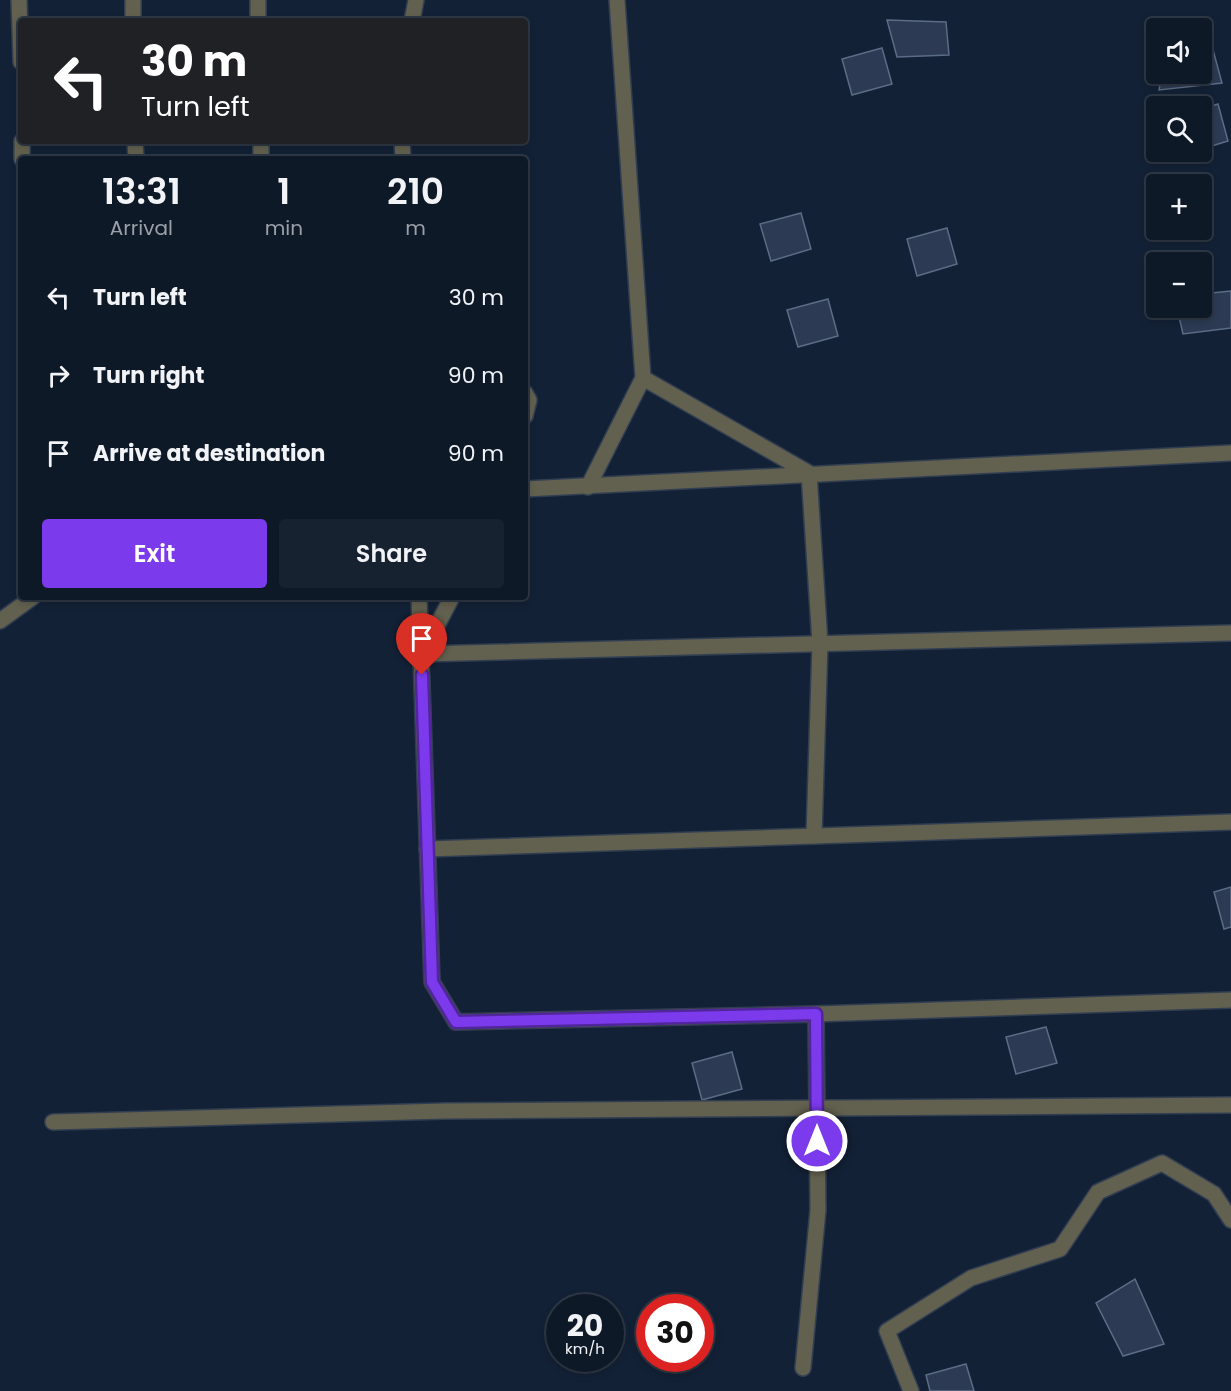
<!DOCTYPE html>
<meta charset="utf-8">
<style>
body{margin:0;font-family:Poppins,sans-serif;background:#172230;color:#f1f3f6;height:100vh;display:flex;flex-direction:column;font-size:22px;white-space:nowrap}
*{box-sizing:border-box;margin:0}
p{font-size:20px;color:#9ba0a8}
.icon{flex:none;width:33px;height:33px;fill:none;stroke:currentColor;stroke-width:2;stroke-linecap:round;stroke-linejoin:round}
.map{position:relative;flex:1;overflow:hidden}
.sheet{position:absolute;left:18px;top:156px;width:510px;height:444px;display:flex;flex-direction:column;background:#0e1928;border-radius:6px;box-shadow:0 3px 9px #0003,0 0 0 2px #2e3845}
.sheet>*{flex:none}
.hud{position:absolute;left:18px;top:18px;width:510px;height:126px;border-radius:6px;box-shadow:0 3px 9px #0003,0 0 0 2px #2e3845;background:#202124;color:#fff;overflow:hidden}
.controls{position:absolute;left:1146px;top:18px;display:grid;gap:12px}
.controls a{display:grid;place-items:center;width:66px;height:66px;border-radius:6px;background:#0e1928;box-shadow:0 3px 9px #0003,0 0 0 2px #2e3845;font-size:30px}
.speed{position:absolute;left:546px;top:1294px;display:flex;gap:12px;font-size:30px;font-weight:700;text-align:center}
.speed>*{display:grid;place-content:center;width:78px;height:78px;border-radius:50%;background:#0e1928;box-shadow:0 3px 9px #0003,0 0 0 2px #2e3845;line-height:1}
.speed small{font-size:15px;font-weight:400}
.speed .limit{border:9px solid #d22;background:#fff;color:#111}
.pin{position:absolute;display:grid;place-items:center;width:51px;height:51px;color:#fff;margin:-62px -26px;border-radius:50% 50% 50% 0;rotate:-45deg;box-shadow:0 0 6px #0007}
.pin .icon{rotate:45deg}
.me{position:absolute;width:66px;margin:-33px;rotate:0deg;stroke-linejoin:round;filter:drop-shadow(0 0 4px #0008)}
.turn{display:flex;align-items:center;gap:21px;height:126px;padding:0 24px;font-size:27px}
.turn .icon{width:78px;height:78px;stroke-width:2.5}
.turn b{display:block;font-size:42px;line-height:51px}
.eta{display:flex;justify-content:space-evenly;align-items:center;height:102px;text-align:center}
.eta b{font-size:36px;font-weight:600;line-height:42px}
.primary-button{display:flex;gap:12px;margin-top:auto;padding:12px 24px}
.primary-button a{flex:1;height:69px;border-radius:6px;background:#7c3aed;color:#fff;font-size:24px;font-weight:600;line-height:69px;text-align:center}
.primary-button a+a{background:#172230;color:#f1f3f6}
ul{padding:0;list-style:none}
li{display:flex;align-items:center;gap:18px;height:78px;padding:0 24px}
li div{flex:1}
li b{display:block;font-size:22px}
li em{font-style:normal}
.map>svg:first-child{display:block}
.building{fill:#2c3b53;stroke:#5b6c86;stroke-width:1.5}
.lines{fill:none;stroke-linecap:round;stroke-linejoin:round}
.minor-casing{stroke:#313e52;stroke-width:18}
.minor{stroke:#62604e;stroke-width:15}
.route-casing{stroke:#51269a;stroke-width:15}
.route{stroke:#7c3aed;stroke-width:10}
</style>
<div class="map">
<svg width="1231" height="1391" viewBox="0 0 1231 1391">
<rect width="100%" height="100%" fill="#132136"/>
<!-- building -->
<g class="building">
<polygon points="887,20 946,22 949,55 897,57"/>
<polygon points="1212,46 1222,83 1159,90 1162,74 1202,74 1202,48"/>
<polygon points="882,48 892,84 852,95 842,59"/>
<polygon points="1218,104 1228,141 1202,149 1202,109"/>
<polygon points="801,213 811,249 771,261 760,224"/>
<polygon points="947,228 957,264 917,276 907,239"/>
<polygon points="1231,291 1231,328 1183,334 1177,308 1202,308 1202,294"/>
<polygon points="828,299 838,336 798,347 787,310"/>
<polygon points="1231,887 1231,927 1224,929 1214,892"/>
<polygon points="1046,1027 1057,1063 1016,1074 1006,1037"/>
<polygon points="732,1052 742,1089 702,1100 692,1063"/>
<polygon points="1135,1279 1164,1344 1123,1356 1096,1303"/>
<polygon points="966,1364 974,1391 930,1391 926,1375"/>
</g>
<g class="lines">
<defs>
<g id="minor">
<polyline points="19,0 21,62"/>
<polyline points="133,0 133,21"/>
<polyline points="258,0 258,21"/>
<polyline points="412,21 416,0"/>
<polyline points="22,141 22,159"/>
<polyline points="135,141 136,159"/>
<polyline points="261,141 261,159"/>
<polyline points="402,141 403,159"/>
<polyline points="643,378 809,473 820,643 814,836"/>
<polyline points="525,393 529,400 525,416"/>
<polyline points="588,487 643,378 617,0"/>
<polyline points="525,489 1231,453"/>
<polyline points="419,597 432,982 456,1022 816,1014 1231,1000"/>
<polyline points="452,597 422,654 1231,633"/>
<polyline points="0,621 33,597"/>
<polyline points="427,849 1231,822"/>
<polyline points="53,1122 445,1111 1231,1105"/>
<polyline points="803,1368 818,1210 816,1014"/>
<polyline points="911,1391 887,1331 971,1278 1060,1249 1098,1192 1162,1163 1214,1194 1231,1220"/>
</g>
</defs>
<!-- minor casing -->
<use href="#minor" class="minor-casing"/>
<!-- minor -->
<use href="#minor" class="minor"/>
</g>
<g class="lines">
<defs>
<polyline id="route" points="422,675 432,982 456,1022 816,1014 817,1141"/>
</defs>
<!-- route casing -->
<use href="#route" class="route-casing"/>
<!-- route -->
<use href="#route" class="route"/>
</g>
</svg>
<div class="controls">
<a><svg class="icon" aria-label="sound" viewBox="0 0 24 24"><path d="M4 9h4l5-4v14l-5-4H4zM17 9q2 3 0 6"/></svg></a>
<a><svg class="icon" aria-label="search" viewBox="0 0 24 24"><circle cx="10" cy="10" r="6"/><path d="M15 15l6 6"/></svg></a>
<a>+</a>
<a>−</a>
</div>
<div class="speed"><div>20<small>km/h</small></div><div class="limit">30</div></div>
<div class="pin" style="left:422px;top:675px;background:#d93025"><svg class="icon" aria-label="arrive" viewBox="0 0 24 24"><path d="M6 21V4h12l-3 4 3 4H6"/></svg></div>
<svg class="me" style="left:817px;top:1141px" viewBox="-20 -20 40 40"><circle r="17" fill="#7c3aed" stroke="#fff" stroke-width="3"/><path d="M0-11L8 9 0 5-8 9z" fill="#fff"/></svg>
<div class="hud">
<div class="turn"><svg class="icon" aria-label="left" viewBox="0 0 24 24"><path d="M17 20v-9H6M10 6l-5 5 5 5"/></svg><div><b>30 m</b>Turn left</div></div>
</div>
<section class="sheet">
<div class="eta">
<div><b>13:31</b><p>Arrival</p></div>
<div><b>1</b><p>min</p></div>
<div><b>210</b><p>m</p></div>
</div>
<ul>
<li><svg class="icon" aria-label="left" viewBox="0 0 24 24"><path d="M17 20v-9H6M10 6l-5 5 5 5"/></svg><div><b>Turn left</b></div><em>30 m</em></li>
<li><svg class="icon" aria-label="right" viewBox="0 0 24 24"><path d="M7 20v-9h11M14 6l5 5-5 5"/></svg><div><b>Turn right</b></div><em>90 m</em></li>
<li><svg class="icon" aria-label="arrive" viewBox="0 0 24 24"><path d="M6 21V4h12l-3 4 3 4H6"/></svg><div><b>Arrive at destination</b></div><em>90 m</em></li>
</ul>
<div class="primary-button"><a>Exit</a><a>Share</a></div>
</section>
</div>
